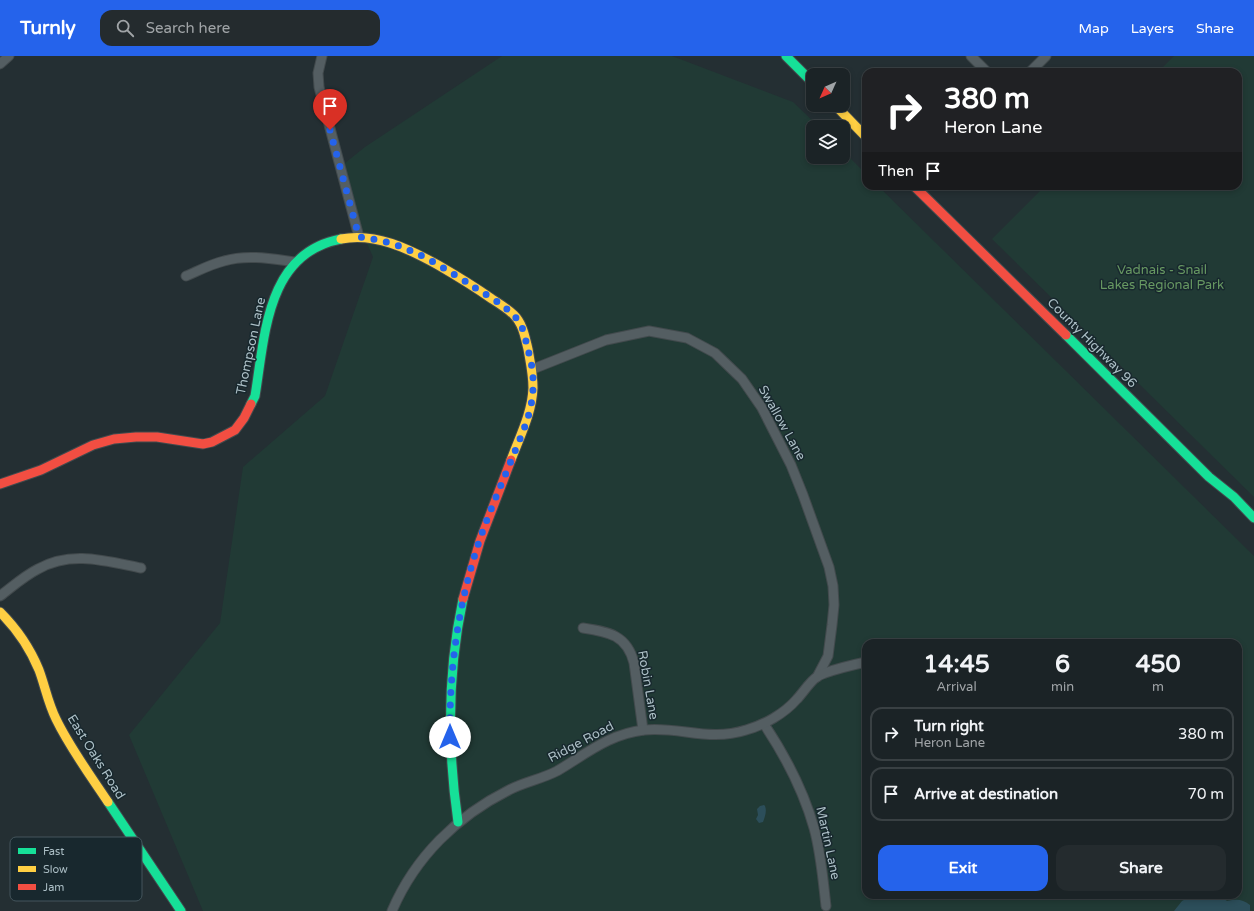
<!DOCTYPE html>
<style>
body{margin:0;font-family:"Varela Round",sans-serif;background:#242b2e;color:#f1f3f6;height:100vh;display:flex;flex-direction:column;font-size:15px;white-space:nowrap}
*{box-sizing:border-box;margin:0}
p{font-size:13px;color:#a0a4a7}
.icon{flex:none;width:22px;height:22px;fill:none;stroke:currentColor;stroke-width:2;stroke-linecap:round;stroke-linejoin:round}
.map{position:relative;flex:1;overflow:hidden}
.sheet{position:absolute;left:862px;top:583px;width:380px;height:260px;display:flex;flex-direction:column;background:#1b2326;border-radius:12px;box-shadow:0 2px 6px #0003,0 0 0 1px #394043}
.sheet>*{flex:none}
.guide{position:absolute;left:862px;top:12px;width:380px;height:122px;border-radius:12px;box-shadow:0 2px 6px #0003,0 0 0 1px #394043;background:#202124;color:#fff;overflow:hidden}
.needle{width:26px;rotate:225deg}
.tools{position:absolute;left:806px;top:12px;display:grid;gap:8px}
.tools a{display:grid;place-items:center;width:44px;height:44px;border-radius:8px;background:#1b2326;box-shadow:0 2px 6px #0003,0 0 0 1px #394043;font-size:20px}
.pin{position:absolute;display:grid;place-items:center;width:34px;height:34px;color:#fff;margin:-41px -17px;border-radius:50% 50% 50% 0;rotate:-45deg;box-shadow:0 0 4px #0007}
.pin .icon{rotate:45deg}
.me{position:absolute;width:44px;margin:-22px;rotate:0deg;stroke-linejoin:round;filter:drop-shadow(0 0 3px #0008)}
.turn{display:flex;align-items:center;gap:14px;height:84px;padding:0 16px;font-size:18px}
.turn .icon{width:52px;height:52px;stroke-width:2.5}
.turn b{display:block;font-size:28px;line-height:34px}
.then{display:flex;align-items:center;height:38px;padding:0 16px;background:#0003;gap:8px;font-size:15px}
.eta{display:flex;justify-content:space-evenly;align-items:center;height:68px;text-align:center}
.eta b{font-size:24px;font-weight:700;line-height:28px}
.button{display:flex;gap:8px;margin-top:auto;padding:8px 16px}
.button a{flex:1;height:46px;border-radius:12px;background:#2563eb;color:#fff;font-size:16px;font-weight:700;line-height:46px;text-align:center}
.button a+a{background:#242b2e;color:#f1f3f6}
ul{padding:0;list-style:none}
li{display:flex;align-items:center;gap:12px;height:54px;margin:0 8px 6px;padding:0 8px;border:2px solid #394043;border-radius:12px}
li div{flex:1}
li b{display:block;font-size:15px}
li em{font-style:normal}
header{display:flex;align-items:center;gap:24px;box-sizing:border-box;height:56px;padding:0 20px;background:#2563eb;color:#fff}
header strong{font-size:19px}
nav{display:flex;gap:22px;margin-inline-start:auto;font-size:14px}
.search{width:280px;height:36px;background:#242b2e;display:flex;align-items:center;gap:10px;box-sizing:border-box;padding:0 14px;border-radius:12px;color:#a0a4a7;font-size:15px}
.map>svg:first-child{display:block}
.green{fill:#213a35;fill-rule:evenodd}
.water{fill:#2c4e5a}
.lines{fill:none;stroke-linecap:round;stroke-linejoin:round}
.street-casing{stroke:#424a4d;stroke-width:11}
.fast-casing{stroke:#424a4d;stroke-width:11}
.slow-casing{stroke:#424a4d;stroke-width:11}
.jam-casing{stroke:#424a4d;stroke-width:11}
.street{stroke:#545e62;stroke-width:9}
.fast{stroke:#16e098;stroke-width:9}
.slow{stroke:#ffcf43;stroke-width:9}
.jam{stroke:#f24e42;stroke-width:9}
.route{stroke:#2563eb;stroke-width:7;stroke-dasharray:0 12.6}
.labels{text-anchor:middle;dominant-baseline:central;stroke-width:3;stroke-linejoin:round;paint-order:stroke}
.park-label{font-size:13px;fill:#679862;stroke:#18282e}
.street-label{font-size:13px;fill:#acbfc6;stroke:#18282e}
.key{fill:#18282e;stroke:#44555c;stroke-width:1}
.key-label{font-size:11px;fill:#acbfc6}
</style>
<header>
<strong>Turnly</strong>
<div class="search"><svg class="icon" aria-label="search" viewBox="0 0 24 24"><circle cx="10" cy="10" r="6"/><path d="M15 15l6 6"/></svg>Search here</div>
<nav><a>Map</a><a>Layers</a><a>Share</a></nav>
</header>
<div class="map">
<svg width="1254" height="855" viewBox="0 0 1254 855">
<rect width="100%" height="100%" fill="#242f33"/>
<!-- green -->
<g class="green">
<path d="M502,0h170l121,46 26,25h-6v30h30v-6l23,23v12h12l376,370v355h-1051l-74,-176 91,-112 23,-156 82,-71 48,-139 -25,-57 -3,-37 20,-16zM866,587h372v252h-372z"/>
<polygon points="1174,0 1254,0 1254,441 992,183 1045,130 1238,130 1238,16 1158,16"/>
</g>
<!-- water -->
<g class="water">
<path d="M764,749l1,1c2,5 0,11 -2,16l-4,1 -3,-4 2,-4 -1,-6 3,-3z"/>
<path d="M1193,839h26l8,6c10,-2 15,-2 23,4v6h-76l8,-10z"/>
</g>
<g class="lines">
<defs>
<g id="street">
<polyline points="322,0 318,17 319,31 359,181"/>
<polyline points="971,0 987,16"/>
<polyline points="0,8 9,0"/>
<polyline points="1030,16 1046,0"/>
<path d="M186,220c12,-5 25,-12 38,-15 23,-7 49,-2 72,1"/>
<polyline points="533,313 606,284 649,275 687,282 715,297 742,323 762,352 791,409 803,439 829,511 833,530 834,549 832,569 828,600 817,621"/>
<path d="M0,540c12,-9 24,-20 38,-27 33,-19 68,-8 103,-1"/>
<path d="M583,572c26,4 44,7 51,35l9,67"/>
<path d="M764,668c22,33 39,65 50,104 7,25 9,52 12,78"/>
<path d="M392,855c23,-54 65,-95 117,-121 15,-8 33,-11 48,-19 29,-17 52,-37 87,-41 35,-4 65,12 102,0 18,-5 38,-16 51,-31 5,-5 14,-19 20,-22 2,-2 6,-3 8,-4 14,-5 27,-8 41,-11"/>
</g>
<g id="fast">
<polyline points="786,0 813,27"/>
<polyline points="1066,279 1209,421 1234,441 1254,462"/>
<path d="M251,348l4,-8c10,-60 11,-143 86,-157"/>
<polyline points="108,746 181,855"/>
<path d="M458,766c-11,-76 -11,-148 5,-223"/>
</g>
<g id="slow">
<polyline points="835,49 866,81"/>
<path d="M341,183c34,-7 68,10 97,26 19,11 37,22 54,34 8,5 16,10 22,16 9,9 11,22 14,34 2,12 5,25 5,39 -1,25 -13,48 -22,72"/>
<path d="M0,556c17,17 30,36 39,58 6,16 9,33 17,49 14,29 34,56 52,83"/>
</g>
<g id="jam">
<polyline points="914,130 1066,279"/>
<polyline points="0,428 41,414 93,389 114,383 136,381 157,381 203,388 212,386 235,374 244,362 251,348"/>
<polyline points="463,543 480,485 511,404"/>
</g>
</defs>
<!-- street casing -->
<use href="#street" class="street-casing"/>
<!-- fast casing -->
<use href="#fast" class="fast-casing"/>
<!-- slow casing -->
<use href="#slow" class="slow-casing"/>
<!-- jam casing -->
<use href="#jam" class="jam-casing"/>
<!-- street -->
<use href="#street" class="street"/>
<!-- fast -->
<use href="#fast" class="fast"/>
<!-- slow -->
<use href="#slow" class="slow"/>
<!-- jam -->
<use href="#jam" class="jam"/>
</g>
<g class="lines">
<!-- route -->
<path class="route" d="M330,74l29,107c16,2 35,6 50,13 20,8 44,24 62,35 15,10 33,19 45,33 7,7 9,19 11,28 4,14 7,28 6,43 -1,24 -11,45 -20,67 -13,32 -27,63 -37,95 -19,61 -27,123 -26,186"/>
</g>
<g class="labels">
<!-- park labels -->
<g class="park-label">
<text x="1162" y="214">Vadnais - Snail<tspan x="1162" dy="15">Lakes Regional Park</tspan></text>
</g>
<!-- street labels -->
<g class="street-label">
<text transform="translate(1092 287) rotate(45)">County Highway 96</text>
<text transform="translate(251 290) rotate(-78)">Thompson Lane</text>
<text transform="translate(782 367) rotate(61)">Swallow Lane</text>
<text transform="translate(648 629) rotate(80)">Robin Lane</text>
<text transform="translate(581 686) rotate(-28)">Ridge Road</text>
<text transform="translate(96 701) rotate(58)">East Oaks Road</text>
<text transform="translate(828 787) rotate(78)">Martin Lane</text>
</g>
</g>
<!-- legend -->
<rect x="10" y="781" width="132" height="64" rx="6" class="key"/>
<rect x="18" y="792" width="18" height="6" fill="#16e098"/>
<rect x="18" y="810" width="18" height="6" fill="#ffcf43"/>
<rect x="18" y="828" width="18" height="6" fill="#f24e42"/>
<g class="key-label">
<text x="43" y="799">Fast</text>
<text x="43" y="817">Slow</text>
<text x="43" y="835">Jam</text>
</g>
</svg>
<div class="tools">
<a><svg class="needle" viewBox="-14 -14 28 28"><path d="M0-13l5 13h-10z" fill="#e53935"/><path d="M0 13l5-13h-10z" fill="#a0a4a7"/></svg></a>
<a><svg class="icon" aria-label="layers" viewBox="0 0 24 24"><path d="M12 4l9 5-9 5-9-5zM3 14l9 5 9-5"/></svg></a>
</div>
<div class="pin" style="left:330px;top:74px;background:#d93025"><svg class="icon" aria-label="arrive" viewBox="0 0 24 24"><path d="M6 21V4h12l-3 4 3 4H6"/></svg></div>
<svg class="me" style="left:450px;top:681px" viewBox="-20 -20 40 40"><circle r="19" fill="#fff"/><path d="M0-13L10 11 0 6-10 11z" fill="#2563eb"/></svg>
<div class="guide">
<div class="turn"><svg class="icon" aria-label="right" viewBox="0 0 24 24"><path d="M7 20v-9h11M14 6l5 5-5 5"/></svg><div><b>380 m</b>Heron Lane</div></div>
<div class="then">Then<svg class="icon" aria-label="arrive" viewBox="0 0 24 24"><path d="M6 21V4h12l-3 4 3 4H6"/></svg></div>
</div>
<section class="sheet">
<div class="eta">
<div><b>14:45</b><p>Arrival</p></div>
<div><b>6</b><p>min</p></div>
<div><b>450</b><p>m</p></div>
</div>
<ul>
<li><svg class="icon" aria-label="right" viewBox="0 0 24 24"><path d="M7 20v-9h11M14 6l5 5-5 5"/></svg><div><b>Turn right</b><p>Heron Lane</p></div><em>380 m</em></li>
<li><svg class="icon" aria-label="arrive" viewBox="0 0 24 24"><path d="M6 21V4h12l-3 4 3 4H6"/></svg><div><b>Arrive at destination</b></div><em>70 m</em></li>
</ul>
<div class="button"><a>Exit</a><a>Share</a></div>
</section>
</div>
